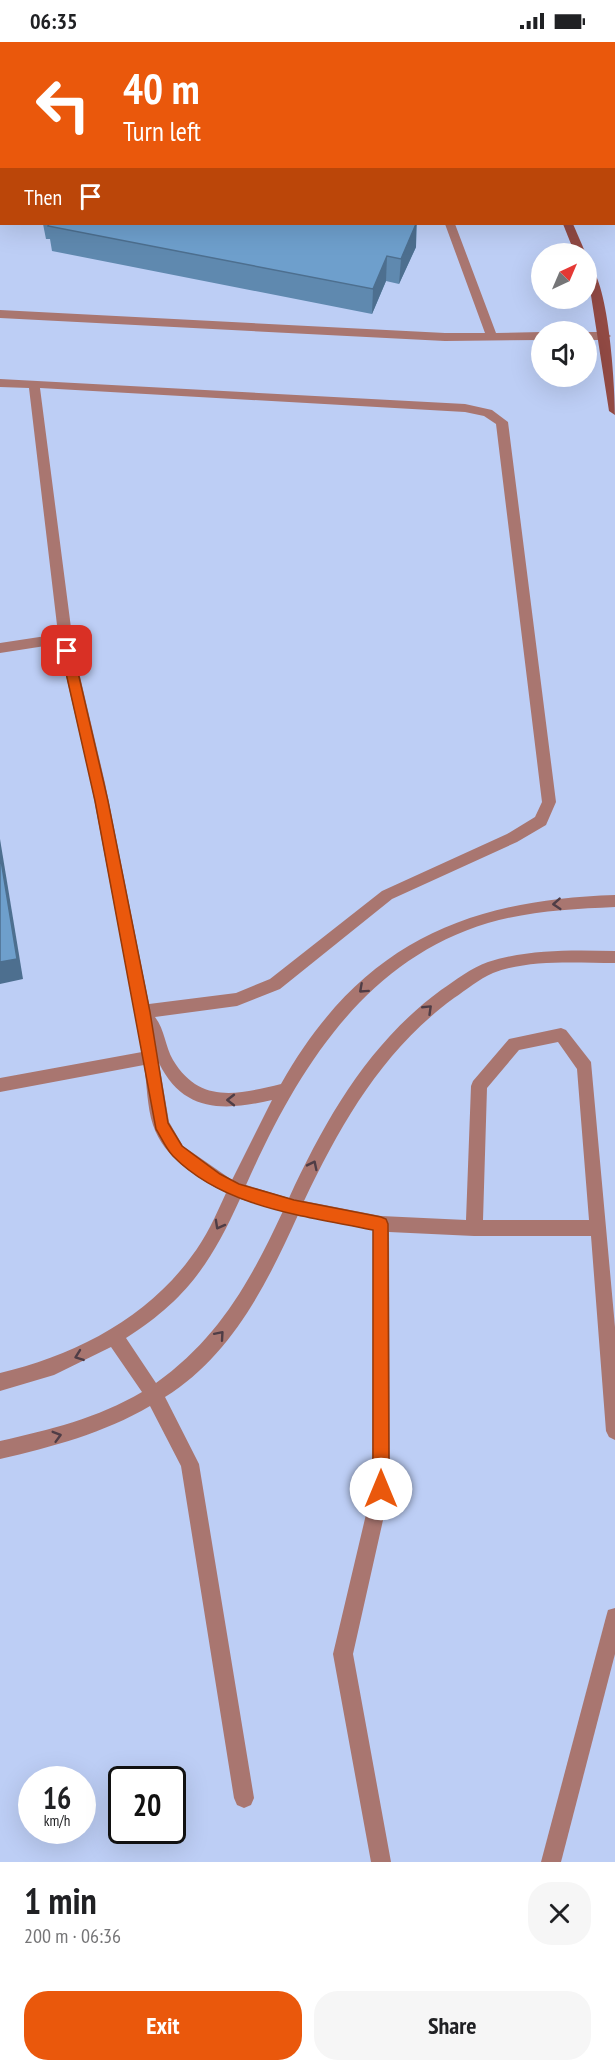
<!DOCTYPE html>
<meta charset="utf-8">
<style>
body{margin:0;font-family:"PT Sans Narrow",sans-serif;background:#f6f6f6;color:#202124;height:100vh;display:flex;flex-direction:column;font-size:22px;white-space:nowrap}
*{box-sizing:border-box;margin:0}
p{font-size:20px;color:#757577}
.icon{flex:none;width:33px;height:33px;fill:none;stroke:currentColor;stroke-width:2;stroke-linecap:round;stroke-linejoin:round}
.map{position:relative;height:1820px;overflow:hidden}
.sheet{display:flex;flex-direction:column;background:#fff;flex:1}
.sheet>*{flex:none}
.hud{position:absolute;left:0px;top:0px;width:615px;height:183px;box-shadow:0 6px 24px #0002;background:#ea580c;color:#fff;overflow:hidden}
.needle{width:39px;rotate:44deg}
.controls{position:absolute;left:531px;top:201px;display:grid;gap:12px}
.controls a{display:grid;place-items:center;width:66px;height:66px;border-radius:50%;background:#fff;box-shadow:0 6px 24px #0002;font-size:30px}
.speed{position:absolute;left:18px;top:1724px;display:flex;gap:12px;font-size:30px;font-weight:700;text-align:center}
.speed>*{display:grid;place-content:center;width:78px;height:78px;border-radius:50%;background:#fff;box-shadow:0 6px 24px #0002;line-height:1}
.speed small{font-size:15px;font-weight:400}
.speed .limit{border:3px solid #111;border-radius:9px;background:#fff;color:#111}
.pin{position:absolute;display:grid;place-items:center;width:51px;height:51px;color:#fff;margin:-26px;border-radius:12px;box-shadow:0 3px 9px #0006}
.me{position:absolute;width:66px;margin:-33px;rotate:0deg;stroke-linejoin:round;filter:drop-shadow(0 0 4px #0008)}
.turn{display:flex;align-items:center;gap:21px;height:126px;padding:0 24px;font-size:27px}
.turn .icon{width:78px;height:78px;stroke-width:2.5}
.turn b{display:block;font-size:42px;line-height:51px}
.then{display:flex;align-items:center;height:57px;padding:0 24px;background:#0003;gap:12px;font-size:22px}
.round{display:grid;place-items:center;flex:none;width:63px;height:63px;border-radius:24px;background:#f6f6f6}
.summary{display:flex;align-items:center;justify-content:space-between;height:102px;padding:0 24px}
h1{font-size:36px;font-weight:600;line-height:45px}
.primary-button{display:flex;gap:12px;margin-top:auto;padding:12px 24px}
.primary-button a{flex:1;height:69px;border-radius:24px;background:#ea580c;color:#fff;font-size:24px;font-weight:600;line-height:69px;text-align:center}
.primary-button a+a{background:#f6f6f6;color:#202124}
.status{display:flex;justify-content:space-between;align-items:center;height:42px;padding:0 30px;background:#fff;direction:ltr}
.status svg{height:16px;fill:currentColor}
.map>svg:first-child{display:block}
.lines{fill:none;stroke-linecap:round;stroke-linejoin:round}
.lane{fill:#a97670;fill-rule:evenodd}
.secondary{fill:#924a44;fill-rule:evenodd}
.wall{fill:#5f89af}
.shaded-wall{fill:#4d6f8f}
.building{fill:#6e9fcc;stroke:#4d6f8f;stroke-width:1.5}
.oneway{stroke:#4f3d46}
.route{fill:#ea580c;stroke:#983908;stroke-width:1.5}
</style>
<div class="status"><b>06:35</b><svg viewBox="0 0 49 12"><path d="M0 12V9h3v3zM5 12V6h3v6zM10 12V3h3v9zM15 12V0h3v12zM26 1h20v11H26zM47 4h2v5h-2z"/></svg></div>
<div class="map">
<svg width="615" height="1820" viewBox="0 0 615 1820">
<rect width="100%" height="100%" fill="#bdcef5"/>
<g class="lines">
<!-- lane -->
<g class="lane">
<polygon points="160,0 171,0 173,2 161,2"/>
<polygon points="250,0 261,0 263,2 251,2"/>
<polygon points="547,0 557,0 546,2"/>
<polygon points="445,182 455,182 496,291 542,290 542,298 445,299 0,276 0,268 445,291 485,291"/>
<polygon points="586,290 605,290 611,294 605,298 586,298"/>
<path d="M0,337l465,25 27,6 16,12 48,380 -10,23 -29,17 -125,57 -112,90 -43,17 -82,11c10,13 10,29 18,43 27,45 66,34 108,24 78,-138 181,-184 334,-189v12c-43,2 -85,4 -127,16 -126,38 -192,150 -242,262l43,13c37,-80 80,-155 152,-208 15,-10 30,-22 47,-28 40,-13 85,-12 127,-11v12c-39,0 -86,-4 -122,10 -14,6 -27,17 -39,25 -71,52 -113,125 -150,203l77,15 85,4 5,-134 2,-5 36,-42 52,-11 5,2 25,32 24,265v113l-6,-3 -3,-6 -15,-195h-117l-85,-4 1,257 -37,165 38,208h-20l-38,-208 39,-165 1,-259 -75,-15c-31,69 -67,141 -133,182l34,67 55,334 -3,7 -7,3 -7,-3 -3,-7 -53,-332 -31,-60c-46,27 -98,41 -150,53v-18c49,-11 98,-23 142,-49l-31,-45 -57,28 -54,16v-18c73,-17 146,-54 191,-116 15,-19 25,-42 35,-64 -29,-15 -62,-35 -73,-68 -6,-18 -6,-41 -9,-60l-144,27v-14l142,-26 -51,-269 -30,-129 -16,-8 -45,7v-10l46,-7 13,6 -30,-254 -29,-1zM40,346l425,24 19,4 12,8 46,378 -7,15 -28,17 -125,57 -112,88 -34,14 -87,11 -44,-221 -31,-132zM558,1000l19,27 12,151h-106l4,-132 32,-38zM159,1021c24,50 66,48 113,37l-40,80 -49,-34 -14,-24zM240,1157l43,12c-32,69 -64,127 -127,172l-30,-45c60,-38 85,-75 114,-139z"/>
<polygon points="615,1566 615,1612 561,1820 541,1820 606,1575 608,1568"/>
</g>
<!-- secondary -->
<g class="secondary">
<polygon points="386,0 396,0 398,2 387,2"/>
<polygon points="441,0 451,0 453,2 442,2"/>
<polygon points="614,174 615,174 615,182 612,182"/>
<polygon points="563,182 573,182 586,212 575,212"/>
<path d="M586,221c23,10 29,126 29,152l-6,-4 -19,-122 -4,-9z"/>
</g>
</g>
<!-- wall -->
<g class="wall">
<polygon points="2,17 2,162 0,162 0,20"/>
<polygon points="43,182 417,182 416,205 399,242 386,239 372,272 52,209 50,197 46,197"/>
</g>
<!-- shaded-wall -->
<g class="shaded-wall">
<polygon points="416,182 416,205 399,242 401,217"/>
<polygon points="387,214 386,239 372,272 373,247"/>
<polygon points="0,797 23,937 0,942"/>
</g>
<!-- building -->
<g class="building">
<polygon points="9,0 135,0 134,2 9,2"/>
<polygon points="2,17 2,138 0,137 0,20"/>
<polygon points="49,182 416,182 401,217 387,214 373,247 48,184"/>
<polygon points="0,812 17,917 0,920"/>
</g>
<!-- one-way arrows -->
<defs><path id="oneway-chevron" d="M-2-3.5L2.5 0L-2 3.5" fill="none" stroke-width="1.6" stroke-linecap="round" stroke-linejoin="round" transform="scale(1.5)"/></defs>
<g class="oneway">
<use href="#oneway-chevron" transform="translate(557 862) rotate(176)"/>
<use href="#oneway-chevron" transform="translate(363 947) rotate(138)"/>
<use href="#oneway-chevron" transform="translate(428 967) rotate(-44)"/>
<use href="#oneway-chevron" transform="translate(231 1058) rotate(180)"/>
<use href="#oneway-chevron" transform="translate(313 1123) rotate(-64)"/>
<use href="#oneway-chevron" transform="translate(219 1183) rotate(119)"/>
<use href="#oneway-chevron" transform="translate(220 1293) rotate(-49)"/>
<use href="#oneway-chevron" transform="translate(79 1314) rotate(160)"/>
<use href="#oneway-chevron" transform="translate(57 1394) rotate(-16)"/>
</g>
<!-- route -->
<path class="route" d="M67,604l6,5 35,150 42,211 18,111 14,23 38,28 19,10 55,16 87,17 5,2 2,5 1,265 -2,6 -6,2 -6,-2 -2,-6v-259c-67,-14 -149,-22 -200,-74 -7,-7 -12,-19 -17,-27l-61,-328 -34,-150z"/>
</svg>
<div class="controls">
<a><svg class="needle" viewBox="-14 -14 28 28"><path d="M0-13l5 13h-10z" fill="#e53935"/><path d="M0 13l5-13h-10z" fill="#757577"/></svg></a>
<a><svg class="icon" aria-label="sound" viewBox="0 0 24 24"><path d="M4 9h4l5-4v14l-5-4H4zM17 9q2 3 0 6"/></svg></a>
</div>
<div class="speed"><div>16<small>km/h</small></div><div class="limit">20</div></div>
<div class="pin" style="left:67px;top:609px;background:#d93025"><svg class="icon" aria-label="arrive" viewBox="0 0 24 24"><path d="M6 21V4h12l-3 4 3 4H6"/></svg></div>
<svg class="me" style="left:381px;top:1447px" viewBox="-20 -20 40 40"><circle r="19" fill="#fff"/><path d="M0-13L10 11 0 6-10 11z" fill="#ea580c"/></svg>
<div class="hud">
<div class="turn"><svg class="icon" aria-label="left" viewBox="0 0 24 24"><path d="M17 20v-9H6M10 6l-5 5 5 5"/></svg><div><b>40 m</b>Turn left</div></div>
<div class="then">Then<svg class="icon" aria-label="arrive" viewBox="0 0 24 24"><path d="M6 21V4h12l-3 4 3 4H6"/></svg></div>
</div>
</div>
<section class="sheet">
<div class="summary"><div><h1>1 min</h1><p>200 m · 06:36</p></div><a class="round"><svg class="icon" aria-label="close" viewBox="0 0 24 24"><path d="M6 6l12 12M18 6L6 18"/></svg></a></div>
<div class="primary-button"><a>Exit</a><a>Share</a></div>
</section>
